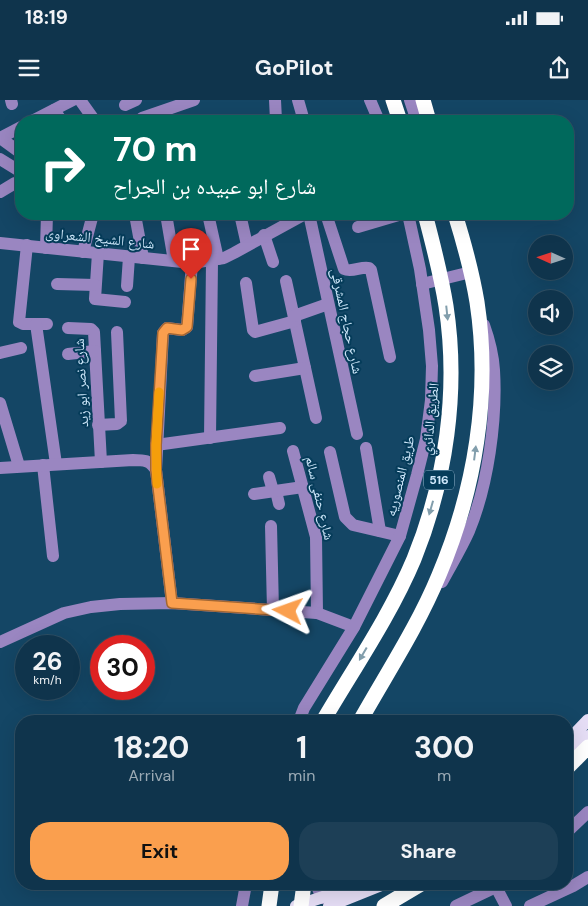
<!DOCTYPE html>
<meta charset="utf-8">
<style>
body{margin:0;font-family:"DM Sans","Noto Naskh Arabic",sans-serif;background:#1d3f56;color:#f1f3f6;height:100vh;display:flex;flex-direction:column;font-size:19px;white-space:nowrap}
*{box-sizing:border-box;margin:0}
p{font-size:16px;color:#9baab5}
.icon{flex:none;width:28px;height:28px;fill:none;stroke:currentColor;stroke-width:2;stroke-linecap:round;stroke-linejoin:round}
.map{position:relative;flex:1;overflow:hidden}
.panel{position:absolute;left:15px;top:615px;width:558px;height:175px;display:flex;flex-direction:column;background:#0f344c;border-radius:20px;box-shadow:0 5px 20px #0002,0 0 0 1px #2f4f64}
.panel>*{flex:none}
.hud{position:absolute;left:15px;top:15px;width:559px;height:105px;border-radius:20px;box-shadow:0 5px 20px #0002,0 0 0 1px #2f4f64;background:#00695c;color:#fff;overflow:hidden}
.needle{width:32px;rotate:273deg}
.buttons{position:absolute;left:528px;top:135px;display:grid;gap:10px}
.buttons a{display:grid;place-items:center;width:45px;height:45px;border-radius:50%;background:#0f344c;box-shadow:0 5px 20px #0002,0 0 0 1px #2f4f64;font-size:25px}
.speed{position:absolute;left:15px;top:535px;display:flex;gap:10px;font-size:25px;font-weight:700;text-align:center}
.speed>*{display:grid;place-content:center;width:65px;height:65px;border-radius:50%;background:#0f344c;box-shadow:0 5px 20px #0002,0 0 0 1px #2f4f64;line-height:1}
.speed small{font-size:12px;font-weight:400}
.speed .limit{border:8px solid #d22;background:#fff;color:#111}
.pin{position:absolute;display:grid;place-items:center;width:42px;height:42px;color:#fff;margin:-51px -21px;border-radius:50% 50% 50% 0;rotate:-45deg;box-shadow:0 0 5px #0007}
.pin .icon{rotate:45deg}
.me{position:absolute;width:55px;margin:-28px;rotate:274deg;stroke-linejoin:round;filter:drop-shadow(0 0 4px #0008)}
.turn{display:flex;align-items:center;gap:18px;height:105px;padding:0 15px;font-size:22px}
.turn .icon{width:65px;height:65px;stroke-width:2.5}
.turn b{display:block;font-size:35px;line-height:42px}
.eta{display:flex;justify-content:space-evenly;align-items:center;height:85px;text-align:center}
.eta b{font-size:30px;font-weight:700;line-height:35px}
.action{display:flex;gap:10px;margin-top:auto;padding:10px 15px}
.action a{flex:1;height:58px;border-radius:20px;background:#fa9f4e;color:#111;font-size:20px;font-weight:700;line-height:58px;text-align:center}
.action a+a{background:#1d3f56;color:#f1f3f6}
.status{display:flex;justify-content:space-between;align-items:center;height:35px;padding:0 25px;background:#0f344c;direction:ltr}
.status svg{height:14px;fill:currentColor}
header{display:flex;justify-content:space-between;align-items:center;height:65px;padding:0 15px;background:#0f344c;font-size:22px;font-weight:700}
.map>svg:first-child{display:block}
.lines{fill:none;stroke-linecap:round;stroke-linejoin:round}
.minor{stroke:#9a86c1;stroke-width:12}
.major{stroke:#e5ddf5;stroke-width:12}
.highway{stroke:#fff;stroke-width:15}
.oneway{fill:#829eac}
.route-casing{stroke:#a26733;stroke-width:12}
.route{stroke:#fa9f4e;stroke-width:9}
.slow{stroke:#f59e0b;stroke-width:9}
.labels{text-anchor:middle;dominant-baseline:central;stroke-width:4;stroke-linejoin:round;paint-order:stroke}
.shield{fill:#053c5a;stroke:#92b4cb;stroke-width:1}
.shield-label{font-size:12px;font-weight:bold;fill:#cfe8fb}
.street-label{font-size:14px;fill:#cfe8fb;stroke:#053c5a}
</style>
<div class="status"><b>18:19</b><svg viewBox="0 0 49 12"><path d="M0 12V9h3v3zM5 12V6h3v6zM10 12V3h3v9zM15 12V0h3v12zM26 1h20v11H26zM47 4h2v5h-2z"/></svg></div>
<header><svg class="icon" aria-label="menu" viewBox="0 0 24 24"><path d="M4 6h16M4 12h16M4 18h16"/></svg>GoPilot<svg class="icon" aria-label="share" viewBox="0 0 24 24"><path d="M12 15V3M7 8l5-5 5 5M5 13v7h14v-7"/></svg></header>
<div class="map">
<svg width="588" height="806" viewBox="0 0 588 806">
<rect width="100%" height="100%" fill="#144665"/>
<g class="lines">
<!-- minor -->
<g class="minor">
<polyline points="11,0 12,4"/>
<polyline points="80,0 95,21"/>
<polyline points="298,0 304,21"/>
<polyline points="370,0 379,21"/>
<polyline points="410,0 417,21"/>
<polyline points="125,5 136,0"/>
<polyline points="54,10 62,21"/>
<polyline points="142,18 194,0"/>
<polyline points="32,21 73,0"/>
<polyline points="274,21 276,20 275,0"/>
<polyline points="0,38 21,53"/>
<polyline points="0,38 21,27"/>
<polyline points="0,59 21,72"/>
<polyline points="0,92 15,83"/>
<polyline points="166,114 174,161"/>
<polyline points="208,114 218,159"/>
<polyline points="240,114 247,145"/>
<polyline points="309,114 357,334"/>
<path d="M326,114l18,55c8,4 17,-3 25,-1l2,2 19,87"/>
<polyline points="136,120 143,158"/>
<polyline points="358,127 402,114"/>
<polyline points="264,135 273,162"/>
<polyline points="0,143 192,163 224,158 234,153 305,114"/>
<polyline points="27,145 19,222 23,224 47,224"/>
<polyline points="46,148 47,114"/>
<polyline points="83,152 93,114"/>
<polyline points="98,153 95,199 125,202"/>
<polyline points="286,181 316,318"/>
<polyline points="246,183 253,230 255,232 295,221"/>
<polyline points="57,184 95,185"/>
<polyline points="422,184 467,173"/>
<polyline points="127,186 129,157"/>
<polyline points="294,216 328,204"/>
<polyline points="36,224 56,364"/>
<polyline points="68,228 91,229 94,232 101,362"/>
<polyline points="0,253 21,248"/>
<polyline points="68,254 95,251"/>
<polyline points="255,276 305,268"/>
<polyline points="0,303 19,366"/>
<polyline points="98,325 117,324 121,321 117,232"/>
<polyline points="210,338 212,161"/>
<polyline points="156,345 280,328"/>
<polyline points="366,348 380,431"/>
<polyline points="293,351 316,437 317,513"/>
<polyline points="330,352 345,417 353,425 400,436"/>
<polyline points="43,365 53,456"/>
<path d="M0,368l133,-8c11,0 17,0 23,10l16,133"/>
<polyline points="156,370 163,233 167,228 182,230 187,227 192,163"/>
<polyline points="269,377 273,391"/>
<polyline points="276,391 279,404"/>
<polyline points="254,394 303,387"/>
<polyline points="271,426 273,510"/>
<path d="M442,482c9,-17 19,-33 27,-51 19,-46 28,-111 25,-161 -1,-15 -5,-31 -10,-45"/>
<polyline points="0,542 64,513 91,507 120,504 172,503 317,513 354,527"/>
<polyline points="299,621 304,608 354,527 400,436 417,375 426,339 431,300 432,266 429,230 420,169 408,114"/>
<polyline points="566,733 588,712"/>
<polyline points="316,784 322,798"/>
<polyline points="496,787 506,806"/>
<polyline points="242,806 246,784"/>
<polyline points="456,806 502,784"/>
<polyline points="530,806 573,786 588,777"/>
</g>
<!-- major -->
<g class="major">
<polyline points="566,643 588,620"/>
<polyline points="566,657 588,636"/>
<polyline points="296,806 362,784"/>
<polyline points="329,806 384,784"/>
</g>
<!-- highway -->
<g class="highway">
<polyline points="393,0 400,21"/>
<polyline points="423,0 429,21"/>
<path d="M323,621c31,-53 67,-105 91,-162 32,-79 45,-168 32,-253 -5,-31 -13,-62 -21,-92"/>
<path d="M360,621c27,-48 58,-95 79,-146 36,-85 52,-181 38,-273 -5,-30 -13,-59 -22,-88"/>
<polyline points="566,669 588,647"/>
<polyline points="269,806 272,784"/>
<polyline points="301,806 304,784"/>
<polyline points="384,806 421,784"/>
</g>
</g>
<!-- one-way arrows -->
<defs><path id="oneway-solid" d="M-6-.8H1V-3.2L6.5 0L1 3.2V.8H-6Z" transform="scale(1.25)"/></defs>
<g class="oneway">
<use href="#oneway-solid" transform="translate(447 213) rotate(84)"/>
<use href="#oneway-solid" transform="translate(475 353) rotate(-83)"/>
<use href="#oneway-solid" transform="translate(431 408) rotate(106)"/>
<use href="#oneway-solid" transform="translate(363 554) rotate(120)"/>
</g>
<g class="lines">
<defs>
<polyline id="route" points="191,179 187,227 182,230 167,228 163,233 156,345 156,370 172,503 288,511"/>
</defs>
<!-- route casing -->
<use href="#route" class="route-casing"/>
<!-- route -->
<use href="#route" class="route"/>
<!-- slow -->
<polyline class="slow" points="157,384 156,345 159,292"/>
</g>
<g class="labels">
<!-- shield labels -->
<rect class="shield" x="424" y="370.5" width="30" height="19" rx="4"/>
<g class="shield-label">
<text x="439" y="380">516</text>
</g>
<!-- street labels -->
<g class="street-label">
<text transform="translate(100 138) rotate(6)">شارع الشيخ الشعراوى</text>
<text transform="translate(347 221) rotate(78)">شارع حجاج المشرقى</text>
<text transform="translate(81 283) rotate(-93)">شارع نصر ابو زيد</text>
<text transform="translate(430 319) rotate(-84)">الطريق الدائري</text>
<text transform="translate(400 376) rotate(-76)">طريق المنصوريه</text>
<text transform="translate(320 398) rotate(77)">شارع حنفى سالم</text>
</g>
</g>
</svg>
<div class="buttons">
<a><svg class="needle" viewBox="-14 -14 28 28"><path d="M0-13l5 13h-10z" fill="#e53935"/><path d="M0 13l5-13h-10z" fill="#9baab5"/></svg></a>
<a><svg class="icon" aria-label="sound" viewBox="0 0 24 24"><path d="M4 9h4l5-4v14l-5-4H4zM17 9q2 3 0 6"/></svg></a>
<a><svg class="icon" aria-label="layers" viewBox="0 0 24 24"><path d="M12 4l9 5-9 5-9-5zM3 14l9 5 9-5"/></svg></a>
</div>
<div class="speed"><div>26<small>km/h</small></div><div class="limit">30</div></div>
<div class="pin" style="left:191px;top:179px;background:#d93025"><svg class="icon" aria-label="arrive" viewBox="0 0 24 24"><path d="M6 21V4h12l-3 4 3 4H6"/></svg></div>
<svg class="me" style="left:288px;top:511px" viewBox="-20 -20 40 40"><path d="M0-17L14 15 0 8-14 15z" fill="#fa9f4e" stroke="#fff" stroke-width="4"/></svg>
<div class="hud">
<div class="turn"><svg class="icon" aria-label="right" viewBox="0 0 24 24"><path d="M7 20v-9h11M14 6l5 5-5 5"/></svg><div><b>70 m</b>شارع ابو عبيده بن الجراح</div></div>
</div>
<section class="panel">
<div class="eta">
<div><b>18:20</b><p>Arrival</p></div>
<div><b>1</b><p>min</p></div>
<div><b>300</b><p>m</p></div>
</div>
<div class="action"><a>Exit</a><a>Share</a></div>
</section>
</div>
